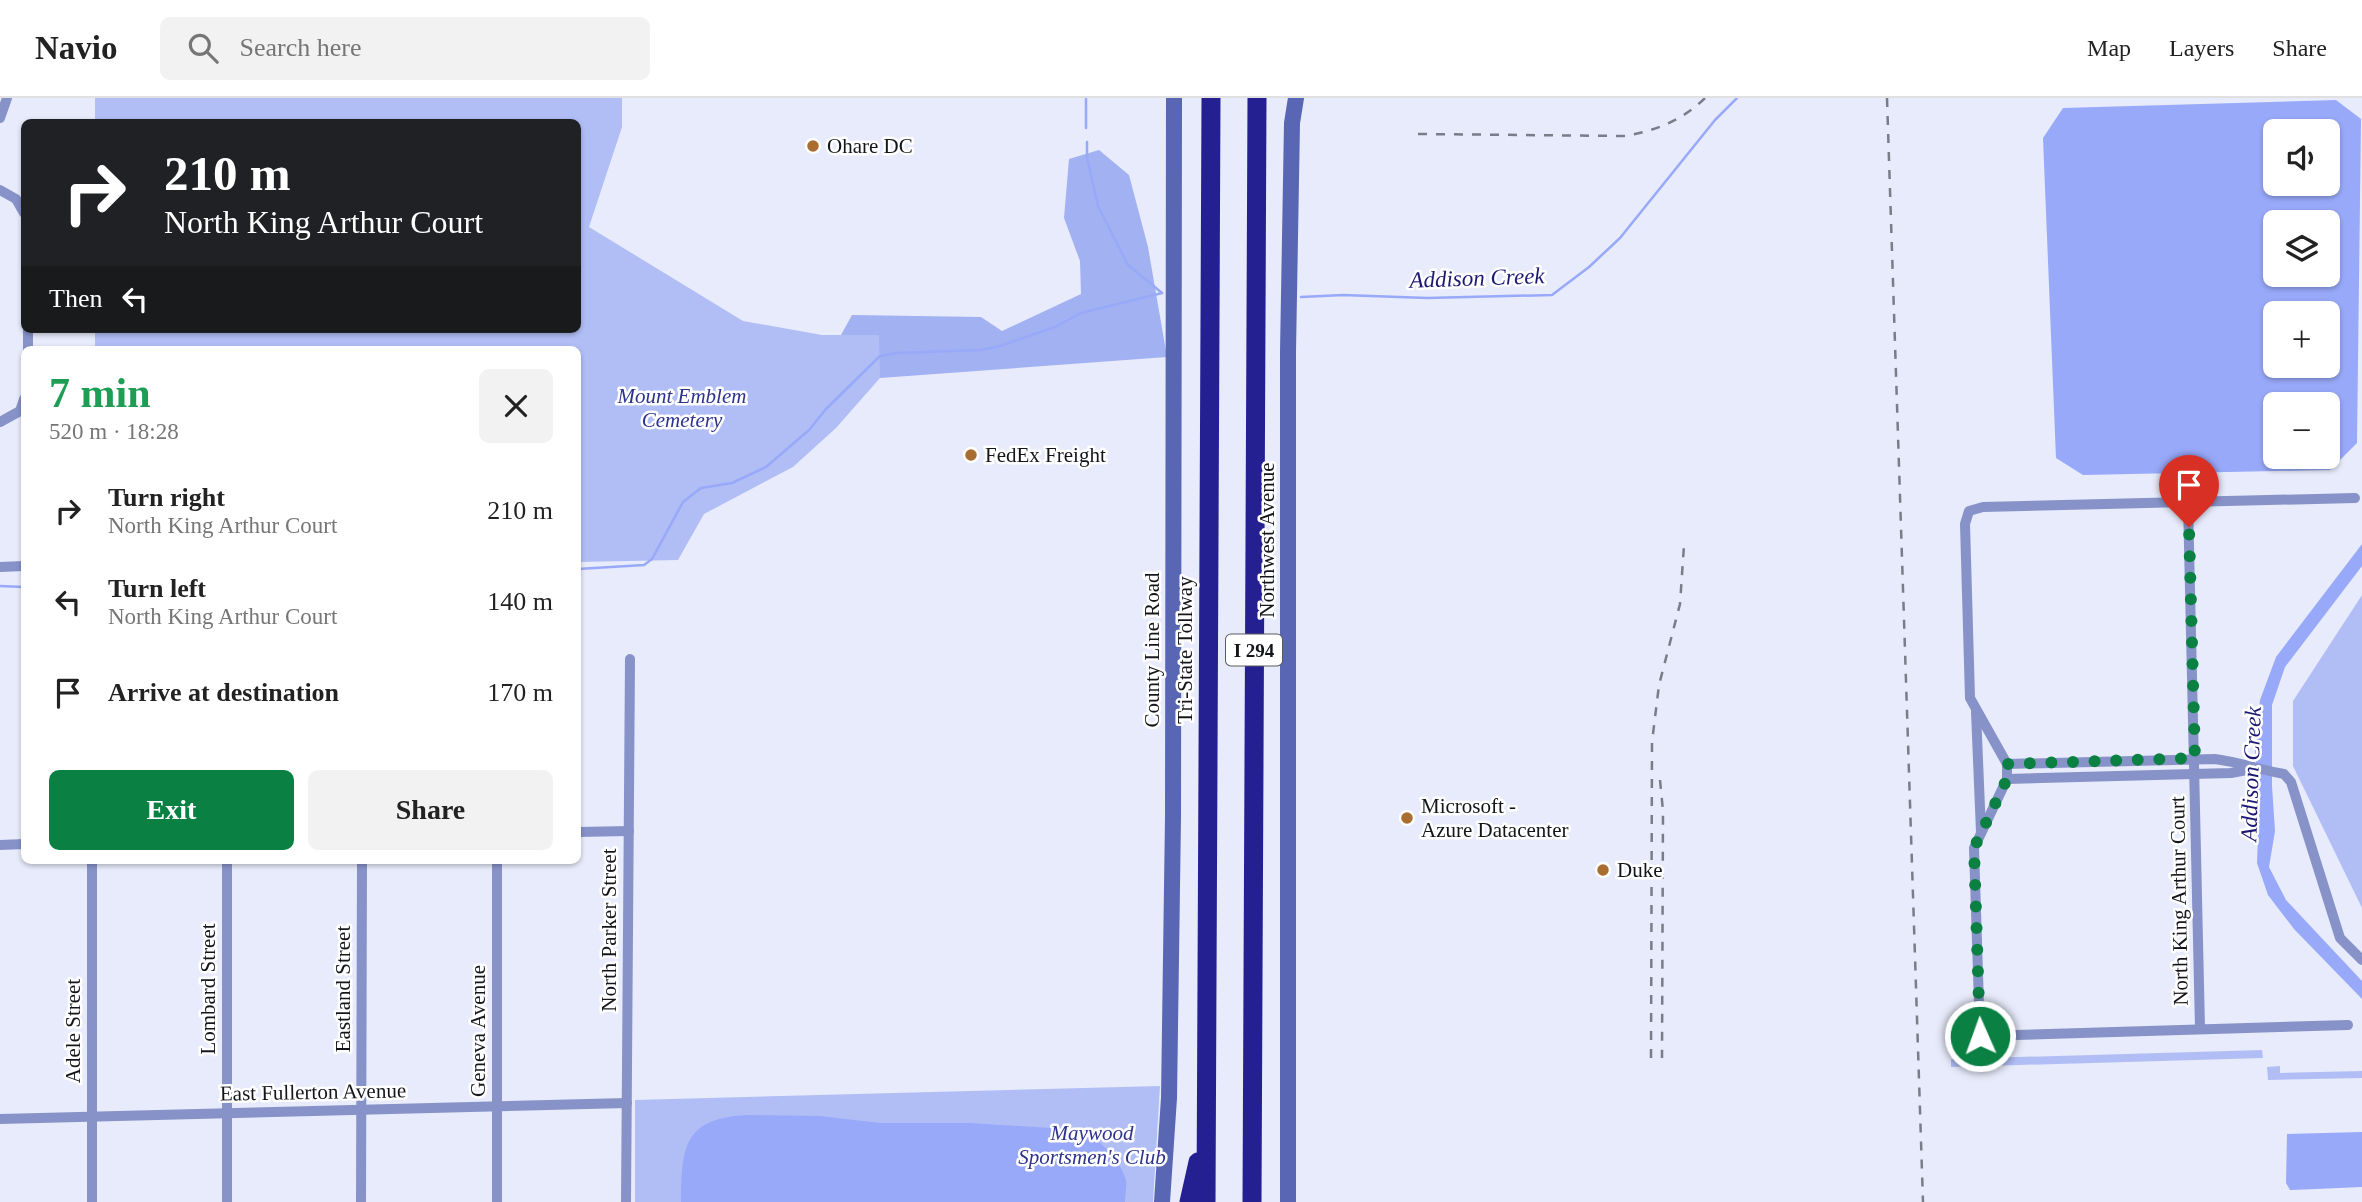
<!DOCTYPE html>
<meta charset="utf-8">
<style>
body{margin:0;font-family:Georgia,serif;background:#f2f2f2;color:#222;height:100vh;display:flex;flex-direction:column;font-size:26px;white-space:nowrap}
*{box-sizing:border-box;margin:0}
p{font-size:23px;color:#767676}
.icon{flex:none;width:38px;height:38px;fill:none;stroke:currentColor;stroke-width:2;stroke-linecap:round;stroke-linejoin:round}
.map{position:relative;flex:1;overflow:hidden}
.drawer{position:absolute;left:21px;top:248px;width:560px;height:518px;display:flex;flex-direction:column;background:#fff;border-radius:10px;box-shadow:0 2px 5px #0004}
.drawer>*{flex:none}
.banner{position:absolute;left:21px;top:21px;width:560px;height:214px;border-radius:10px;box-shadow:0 2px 5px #0004;background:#202124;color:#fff;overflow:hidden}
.controls{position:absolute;left:2263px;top:21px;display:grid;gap:14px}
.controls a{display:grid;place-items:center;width:77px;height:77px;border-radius:10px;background:#fff;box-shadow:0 2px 5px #0004;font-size:35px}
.pin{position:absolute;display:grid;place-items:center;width:60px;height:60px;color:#fff;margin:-72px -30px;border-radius:50% 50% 50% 0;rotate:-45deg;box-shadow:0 0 7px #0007}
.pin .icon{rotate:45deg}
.me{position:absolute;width:77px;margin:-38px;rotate:358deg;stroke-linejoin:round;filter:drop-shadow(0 0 5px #0008)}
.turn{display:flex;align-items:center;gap:24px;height:147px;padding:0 28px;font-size:32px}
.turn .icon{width:91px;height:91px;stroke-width:2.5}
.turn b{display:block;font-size:49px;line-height:60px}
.then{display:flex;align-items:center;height:66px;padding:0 28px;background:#0003;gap:14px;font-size:26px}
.round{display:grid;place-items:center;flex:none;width:74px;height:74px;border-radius:10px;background:#f2f2f2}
.summary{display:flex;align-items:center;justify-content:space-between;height:119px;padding:0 28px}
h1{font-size:42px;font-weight:700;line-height:52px;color:#1e9e55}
.cta{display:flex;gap:14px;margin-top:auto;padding:14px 28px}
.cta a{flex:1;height:80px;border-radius:10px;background:#0b8043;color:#fff;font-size:28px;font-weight:700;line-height:80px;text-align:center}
.cta a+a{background:#f2f2f2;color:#222}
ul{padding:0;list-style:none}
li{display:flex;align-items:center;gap:21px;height:91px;padding:0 28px}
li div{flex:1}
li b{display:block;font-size:26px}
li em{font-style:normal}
header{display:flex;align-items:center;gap:42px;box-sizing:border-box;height:98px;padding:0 35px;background:#fff;border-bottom:2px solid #e0e0e0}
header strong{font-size:33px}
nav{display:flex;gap:38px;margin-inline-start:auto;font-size:24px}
.search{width:490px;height:63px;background:#f2f2f2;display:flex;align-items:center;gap:18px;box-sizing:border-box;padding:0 24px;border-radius:10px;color:#767676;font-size:26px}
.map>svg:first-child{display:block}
.green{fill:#b1bef6}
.forest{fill:#a2b1f1}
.water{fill:#98a9f9;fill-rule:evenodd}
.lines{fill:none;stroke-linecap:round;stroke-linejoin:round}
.stream{stroke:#98a9f9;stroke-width:2.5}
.street{stroke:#8793c8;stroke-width:10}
.secondary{stroke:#5966b3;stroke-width:16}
.highway{stroke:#252092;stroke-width:19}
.rail{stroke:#7a7d87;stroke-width:2.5;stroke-dasharray:9 9;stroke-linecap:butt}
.route{stroke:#0b8043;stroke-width:12;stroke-dasharray:0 21.6}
.poi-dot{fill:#a96e2f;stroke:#fff;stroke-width:2.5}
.labels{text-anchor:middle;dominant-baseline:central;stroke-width:5;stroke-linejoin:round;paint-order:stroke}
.shield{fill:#fff;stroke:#5a5b5f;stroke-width:2}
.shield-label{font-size:19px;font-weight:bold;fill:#14151a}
.poi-label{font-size:21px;fill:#14151a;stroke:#fff;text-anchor:start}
.park-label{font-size:21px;font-style:italic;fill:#2d338d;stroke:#fff}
.street-label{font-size:21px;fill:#14151a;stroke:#fff}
.water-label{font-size:23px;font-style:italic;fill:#1c1973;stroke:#fff}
</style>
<header>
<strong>Navio</strong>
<div class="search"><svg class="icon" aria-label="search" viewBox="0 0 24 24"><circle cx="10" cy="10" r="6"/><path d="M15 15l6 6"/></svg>Search here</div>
<nav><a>Map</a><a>Layers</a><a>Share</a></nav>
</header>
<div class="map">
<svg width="2362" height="1104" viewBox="0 0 2362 1104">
<rect width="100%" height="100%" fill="#e7ebfb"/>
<!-- green -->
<g class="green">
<polygon points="95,0 622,0 622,29 589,129 743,223 822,237 880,237 880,280 836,330 793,369 704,416 678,462 578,464 578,252 95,252 95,231 578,231 578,24 95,24"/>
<polygon points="2362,497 2362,810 2293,668 2293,603"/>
<polygon points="2262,952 2263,960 1951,969 1951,961"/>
<polygon points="2280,968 2280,975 2362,973 2362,980 2268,982 2267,969"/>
<polygon points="1160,988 1153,1104 635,1104 635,1002"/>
</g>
<!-- forest -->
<polygon class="forest" points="1099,52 1129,77 1148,149 1167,259 880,280 879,237 841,237 852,217 981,219 1002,233 1081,196 1080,163 1064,120 1069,61"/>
<!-- water -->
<g class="water">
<path d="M2336,2l25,19 -4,324 -27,27 -247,5 -27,-17 -13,-320 20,-30zM2275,33h53v53h-53zM2275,124h53v53h-53zM2275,215h53v53h-53zM2275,306h53v53h-53z"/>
<polygon points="2362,446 2362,468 2285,569 2272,607 2272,688 2275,733 2269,769 2286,802 2362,883 2362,901 2294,831 2268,797 2257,765 2259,712 2255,652 2260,602 2276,559"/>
<path d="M746,1017l74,1 60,7h90l113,7c16,9 38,31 43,50 1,6 -1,15 -1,22h-444c1,-55 2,-83 65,-87z"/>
<polygon points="2362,1034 2362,1089 2292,1092 2290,1092 2286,1085 2287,1036"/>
</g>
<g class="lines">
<!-- stream -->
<g class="stream">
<polyline points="1086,0 1086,30"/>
<polyline points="1087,44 1087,59 1098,108 1128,167 1162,195"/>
<polyline points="1301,199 1343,197 1427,200 1552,197 1589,169 1620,140 1715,22 1737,0"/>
<polyline points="578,471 644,467 652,461 683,404 701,390 732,385 766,369 809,332 826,311 880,258 897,255 980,252 997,249 1055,229 1081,215 1162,195"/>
<polyline points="0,488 24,489"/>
</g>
<!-- street -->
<g class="street">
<polyline points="0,20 7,0"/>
<polyline points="0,92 16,101 24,115"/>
<polyline points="28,231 28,252"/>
<polyline points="0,324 20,313 24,301"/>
<polyline points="2188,404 2200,930"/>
<polyline points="0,469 24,468"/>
<polyline points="1976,614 1981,734"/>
<path d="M2007,666l208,-5c24,3 46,11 69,15l7,8 49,156 22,22"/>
<polyline points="2007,681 2231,675 2252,671"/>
<polyline points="578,734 629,733"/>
<polyline points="0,747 24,746"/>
<polyline points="2348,927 1980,938 1974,750 2007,681 2007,666 1970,600 1965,426 1969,413 1983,409 2355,400"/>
<polyline points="0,1021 627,1005"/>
<polyline points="92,1104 92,763"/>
<polyline points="227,1104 227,763"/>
<polyline points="361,1104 362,763"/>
<polyline points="497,1104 497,763"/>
<polyline points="626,1104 630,561"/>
</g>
<!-- secondary -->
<g class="secondary">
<polyline points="1162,1104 1169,1000 1173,719 1174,0"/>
<polyline points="1288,1104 1288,254 1292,25 1296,0"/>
</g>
<!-- highway -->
<g class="highway">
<polyline points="1189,1104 1198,1064"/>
<polyline points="1206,1104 1211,0"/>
<polyline points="1252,1104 1257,0"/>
</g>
<!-- rail -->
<g class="rail">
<polyline points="1887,0 1923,1104"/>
<path d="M1418,36l207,2c30,-5 58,-16 80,-38"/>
<polyline points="1660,682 1663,713 1662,960"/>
<polyline points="1651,960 1652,644 1659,587 1680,506 1684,447"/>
</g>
</g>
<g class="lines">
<!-- route -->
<polyline class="route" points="1980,938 1974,750 2007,681 2007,666 2195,660 2189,429"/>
</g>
<!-- markers -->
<g class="poi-dot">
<circle cx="813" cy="48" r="7"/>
<circle cx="971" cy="357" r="7"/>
<circle cx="1407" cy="720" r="7"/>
<circle cx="1603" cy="772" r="7"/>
</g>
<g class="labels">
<!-- shield labels -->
<rect class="shield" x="1226" y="536.5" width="56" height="31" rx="5"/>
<g class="shield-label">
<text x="1254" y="552">I 294</text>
</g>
<!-- poi labels -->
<g class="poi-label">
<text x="827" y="48">Ohare DC</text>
<text x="985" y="357">FedEx Freight</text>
<text x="1421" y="708">Microsoft -<tspan x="1421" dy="24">Azure Datacenter</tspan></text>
<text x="1617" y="772">Duke</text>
</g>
<!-- park labels -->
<g class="park-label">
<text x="682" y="298">Mount Emblem<tspan x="682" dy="24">Cemetery</tspan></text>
<text x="1092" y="1035">Maywood<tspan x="1092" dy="24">Sportsmen's Club</tspan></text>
</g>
<!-- street labels -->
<g class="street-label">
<text transform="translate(1267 442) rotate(-90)">Northwest Avenue</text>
<text transform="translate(1152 552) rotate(-90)">County Line Road</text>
<text transform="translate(1185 552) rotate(-90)">Tri-State Tollway</text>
<text transform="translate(2179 803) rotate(-91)">North King Arthur Court</text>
<text transform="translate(609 832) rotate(-90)">North Parker Street</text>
<text transform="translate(208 891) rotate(-90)">Lombard Street</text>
<text transform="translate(343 891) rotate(-90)">Eastland Street</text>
<text transform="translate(73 933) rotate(-90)">Adele Street</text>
<text transform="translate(478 933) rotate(-90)">Geneva Avenue</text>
<text transform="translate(313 994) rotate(-1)">East Fullerton Avenue</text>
</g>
<!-- water labels -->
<g class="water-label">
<text transform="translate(1477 180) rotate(-2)">Addison Creek</text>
<text transform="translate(2251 676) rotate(-88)">Addison Creek</text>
</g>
</g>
</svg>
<div class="controls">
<a><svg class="icon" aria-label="sound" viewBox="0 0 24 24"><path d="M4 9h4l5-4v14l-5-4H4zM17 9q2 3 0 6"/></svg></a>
<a><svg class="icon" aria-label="layers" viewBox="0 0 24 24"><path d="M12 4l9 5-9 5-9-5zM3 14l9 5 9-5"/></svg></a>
<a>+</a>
<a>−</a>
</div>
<div class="pin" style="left:2189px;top:429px;background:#d93025"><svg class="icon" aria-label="arrive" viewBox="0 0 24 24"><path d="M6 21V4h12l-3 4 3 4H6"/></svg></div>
<svg class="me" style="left:1980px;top:938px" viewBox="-20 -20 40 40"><circle r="17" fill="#0b8043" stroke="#fff" stroke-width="3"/><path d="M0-11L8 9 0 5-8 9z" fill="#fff"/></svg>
<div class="banner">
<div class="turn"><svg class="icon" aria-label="right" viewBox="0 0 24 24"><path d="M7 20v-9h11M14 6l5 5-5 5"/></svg><div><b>210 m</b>North King Arthur Court</div></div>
<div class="then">Then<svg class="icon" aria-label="left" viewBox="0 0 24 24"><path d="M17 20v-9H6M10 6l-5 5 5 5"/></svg></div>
</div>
<section class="drawer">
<div class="summary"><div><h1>7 min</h1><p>520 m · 18:28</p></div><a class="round"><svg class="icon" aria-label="close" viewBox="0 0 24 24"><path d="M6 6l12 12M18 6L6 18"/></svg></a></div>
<ul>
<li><svg class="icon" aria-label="right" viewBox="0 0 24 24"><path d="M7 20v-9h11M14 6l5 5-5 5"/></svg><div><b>Turn right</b><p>North King Arthur Court</p></div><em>210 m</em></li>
<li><svg class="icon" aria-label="left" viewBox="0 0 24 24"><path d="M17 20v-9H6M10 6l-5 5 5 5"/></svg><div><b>Turn left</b><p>North King Arthur Court</p></div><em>140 m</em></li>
<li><svg class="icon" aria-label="arrive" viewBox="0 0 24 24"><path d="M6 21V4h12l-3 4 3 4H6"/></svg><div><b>Arrive at destination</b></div><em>170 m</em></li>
</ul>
<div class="cta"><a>Exit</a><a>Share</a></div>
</section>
</div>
